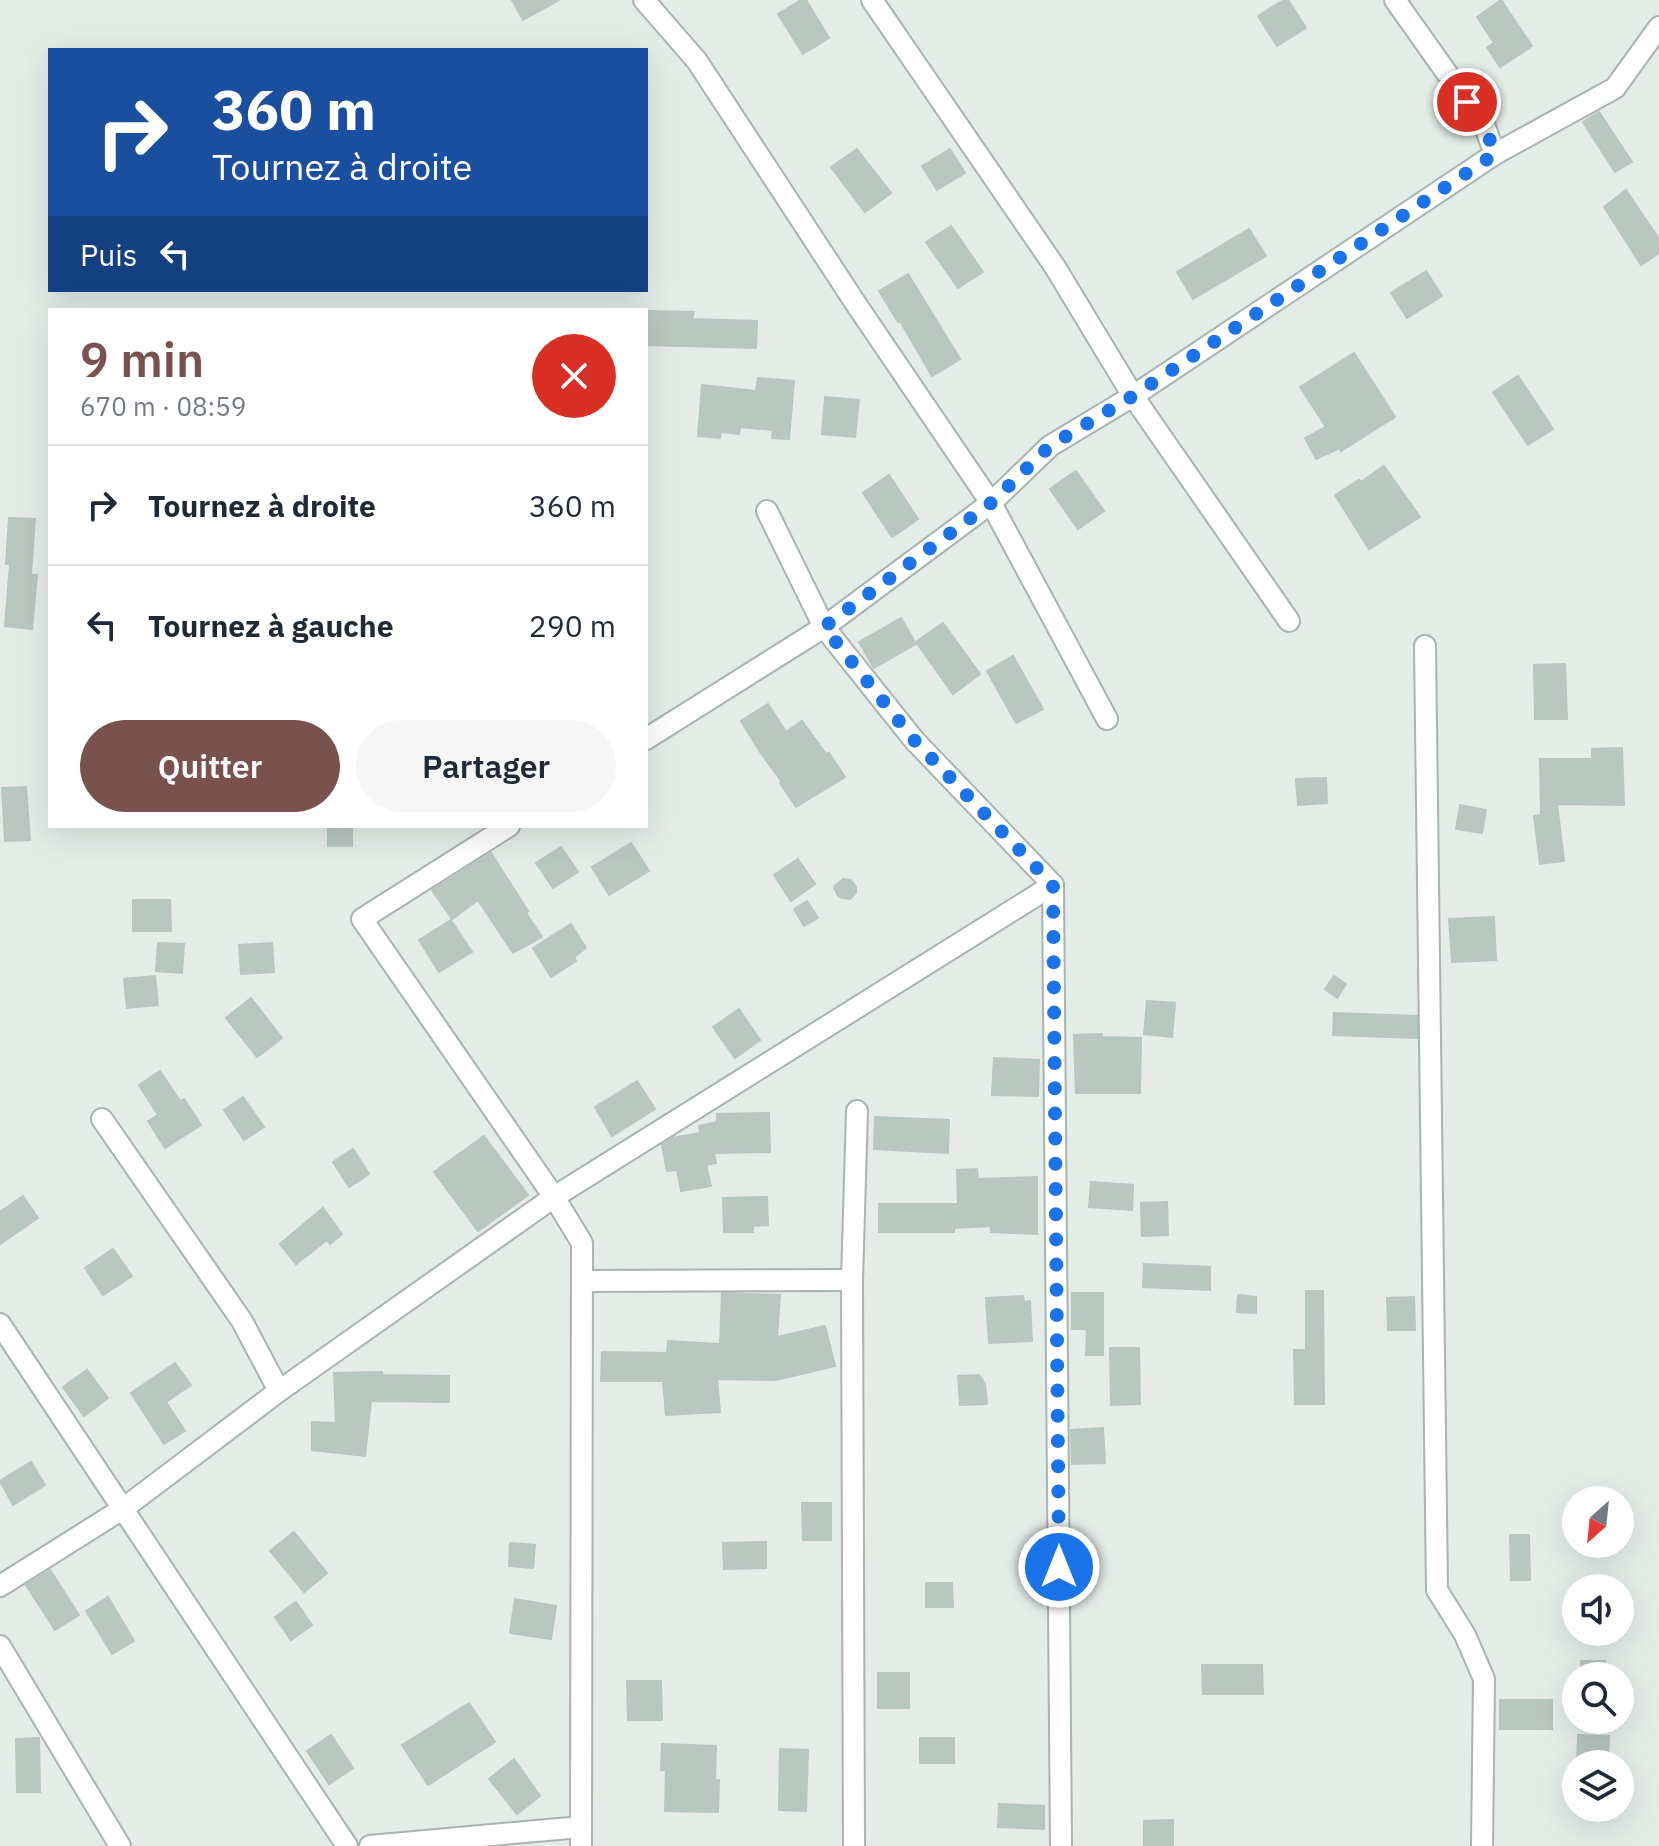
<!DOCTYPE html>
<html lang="fr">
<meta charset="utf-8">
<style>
body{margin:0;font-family:"IBM Plex Sans",sans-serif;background:#f6f6f7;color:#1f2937;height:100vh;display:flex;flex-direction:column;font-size:30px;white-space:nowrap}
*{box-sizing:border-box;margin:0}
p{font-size:26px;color:#747a83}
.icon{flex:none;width:44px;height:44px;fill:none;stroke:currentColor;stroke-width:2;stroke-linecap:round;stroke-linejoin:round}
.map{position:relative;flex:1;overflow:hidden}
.sheet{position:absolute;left:48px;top:308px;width:600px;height:520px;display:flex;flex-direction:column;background:#fff;border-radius:0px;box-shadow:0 8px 32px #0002}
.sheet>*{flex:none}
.top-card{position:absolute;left:48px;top:48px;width:600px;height:244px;border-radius:0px;box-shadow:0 8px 32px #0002;background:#1a4fa0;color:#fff;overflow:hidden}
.needle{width:52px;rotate:207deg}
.buttons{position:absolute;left:1562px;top:1486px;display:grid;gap:16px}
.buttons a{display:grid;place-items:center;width:72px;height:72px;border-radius:50%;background:#fff;box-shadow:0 8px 32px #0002;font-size:40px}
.pin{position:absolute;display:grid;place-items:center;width:68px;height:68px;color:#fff;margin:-34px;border:4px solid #fff;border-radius:50%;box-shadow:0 2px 8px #0007}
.me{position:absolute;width:88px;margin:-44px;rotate:0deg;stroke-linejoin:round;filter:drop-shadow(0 0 6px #0008)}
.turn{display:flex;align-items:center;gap:28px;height:168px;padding:0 32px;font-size:36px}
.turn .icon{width:104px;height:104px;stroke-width:2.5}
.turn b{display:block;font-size:56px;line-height:68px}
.then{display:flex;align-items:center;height:76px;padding:0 32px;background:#0003;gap:16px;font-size:30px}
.round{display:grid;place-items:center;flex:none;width:84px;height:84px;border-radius:42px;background:#f6f6f7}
.overview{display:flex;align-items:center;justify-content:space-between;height:136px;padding:0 32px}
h1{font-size:48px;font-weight:600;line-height:60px;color:#79524d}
.primary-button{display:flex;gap:16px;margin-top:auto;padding:16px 32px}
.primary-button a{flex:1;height:92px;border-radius:48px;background:#79524d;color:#fff;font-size:32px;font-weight:600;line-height:92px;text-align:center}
.primary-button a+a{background:#f6f6f7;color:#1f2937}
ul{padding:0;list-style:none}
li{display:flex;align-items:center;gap:24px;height:120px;padding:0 32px;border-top:2px solid #e0e1e3}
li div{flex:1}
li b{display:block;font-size:30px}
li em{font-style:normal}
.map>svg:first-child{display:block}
.building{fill:#b9c7c1;stroke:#b7c6bf;stroke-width:2}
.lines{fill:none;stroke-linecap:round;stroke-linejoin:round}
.minor-casing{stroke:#a7b4af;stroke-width:24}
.minor{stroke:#fff;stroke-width:20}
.route{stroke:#1a73e8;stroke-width:14;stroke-dasharray:0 25.2}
</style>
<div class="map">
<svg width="1659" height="1846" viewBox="0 0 1659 1846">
<rect width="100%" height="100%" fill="#e4ece8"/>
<!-- building -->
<g class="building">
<polygon points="512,0 559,0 523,20"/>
<polygon points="801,0 806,0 829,38 803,54 778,14"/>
<polygon points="1284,0 1288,0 1306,28 1277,46 1258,16"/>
<polygon points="1501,0 1532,46 1500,67 1487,47 1494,43 1477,17"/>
<polygon points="1599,112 1632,162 1615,172 1583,122"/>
<polygon points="857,149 891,193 865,212 831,167"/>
<polygon points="950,149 965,173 937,190 922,166"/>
<polygon points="1626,190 1659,239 1659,253 1641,265 1604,207"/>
<polygon points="951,226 983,272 958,288 926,242"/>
<polygon points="1249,229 1266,256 1193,299 1177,272"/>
<polygon points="1426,271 1442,296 1407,318 1391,293"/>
<polygon points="908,274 960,359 932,376 900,321 898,322 879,291"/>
<polygon points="646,311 694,312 692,319 757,321 756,348 646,345"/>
<polygon points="1354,353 1395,417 1341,451 1340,448 1316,459 1305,438 1326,427 1300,387"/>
<polygon points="1518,376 1553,429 1528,445 1493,392"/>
<polygon points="758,378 794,381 789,439 772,438 773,430 740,427 739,434 721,432 720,438 698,436 702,385 756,391"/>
<polygon points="825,397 859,400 855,437 822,434"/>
<polygon points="1384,466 1420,517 1369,549 1335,495 1359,480 1361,482"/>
<polygon points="1076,471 1104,511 1078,529 1050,489"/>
<polygon points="889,475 918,519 892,537 863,493"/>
<polygon points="9,518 35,519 31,575 37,575 32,629 5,626 10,564 6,564"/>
<polygon points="901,618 916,644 874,668 859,642"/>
<polygon points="943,623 980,674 953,694 916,642"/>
<polygon points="1013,656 1043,709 1016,723 987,671"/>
<polygon points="1565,664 1567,719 1535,719 1534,665"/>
<polygon points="768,704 786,732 802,721 826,754 829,753 845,777 796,807 780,783 782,782 760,752 741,721"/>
<polygon points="1622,748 1624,805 1557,804 1564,861 1540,864 1534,816 1541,815 1540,759 1592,759 1592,749"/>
<polygon points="1326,778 1327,803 1298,805 1296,779"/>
<polygon points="26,787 30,840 5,841 2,788"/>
<polygon points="1460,805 1486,810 1482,833 1456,829"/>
<rect x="328" y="826" width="24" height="20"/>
<polygon points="631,843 649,871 609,895 592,867"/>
<polygon points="561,847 578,872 553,888 536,863"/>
<polygon points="491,853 528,911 526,913 542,937 513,953 478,900 452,919 432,890"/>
<polygon points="798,859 815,884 791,901 774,875"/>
<polygon points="843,879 851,880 856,887 856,893 850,899 842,898 838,896 834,887"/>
<polygon points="133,900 170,900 171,931 133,931"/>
<polygon points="807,901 818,918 804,926 794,909"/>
<polygon points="1494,917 1496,960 1452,962 1449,919"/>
<polygon points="451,920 472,952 439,972 419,940"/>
<polygon points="571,924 586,948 574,957 576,961 551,977 533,948"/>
<polygon points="158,943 184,944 182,973 156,971"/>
<polygon points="272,943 274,972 241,974 239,945"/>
<polygon points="155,976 158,1005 127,1008 124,979"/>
<polygon points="1334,976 1346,984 1337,998 1325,989"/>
<polygon points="251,998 282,1038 257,1057 226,1018"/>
<polygon points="1147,1001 1175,1003 1172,1037 1144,1034"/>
<polygon points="739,1009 760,1040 735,1058 713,1027"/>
<polygon points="1334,1013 1417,1016 1417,1038 1333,1035"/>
<polygon points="1102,1034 1102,1037 1141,1038 1140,1093 1076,1093 1074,1035"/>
<polygon points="994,1058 1039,1060 1038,1096 992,1095"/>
<polygon points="160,1071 180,1101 184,1099 201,1125 165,1148 148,1121 158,1115 139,1085"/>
<polygon points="637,1081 655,1109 612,1136 595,1107"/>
<polygon points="243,1097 264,1127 244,1140 224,1110"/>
<polygon points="769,1113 770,1152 714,1153 716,1163 706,1165 711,1186 681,1191 677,1170 667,1171 662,1145 672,1138 700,1133 699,1126 717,1122 717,1114"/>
<polygon points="875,1117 949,1120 948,1153 874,1149"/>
<polygon points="484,1136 528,1195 478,1231 434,1172"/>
<polygon points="353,1149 369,1174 349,1187 333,1162"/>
<polygon points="977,1169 978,1179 1037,1177 1037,1234 991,1232 991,1226 954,1228 954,1232 879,1232 879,1204 958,1204 957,1170"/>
<polygon points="1091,1182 1133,1185 1132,1210 1089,1207"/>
<polygon points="23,1196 38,1218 0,1244 0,1212"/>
<polygon points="767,1197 768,1225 753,1226 753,1232 724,1232 723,1198"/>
<polygon points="1167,1202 1168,1235 1142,1236 1141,1203"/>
<polygon points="323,1208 342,1234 330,1244 327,1240 296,1264 280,1244"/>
<polygon points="113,1249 132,1276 103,1295 85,1268"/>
<polygon points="1144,1264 1210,1267 1210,1290 1143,1287"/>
<polygon points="1306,1291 1323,1291 1324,1404 1295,1404 1294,1350 1306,1350"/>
<polygon points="722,1293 780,1295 777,1337 825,1326 835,1366 776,1380 717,1379 720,1412 666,1415 663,1381 601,1381 602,1352 667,1353 668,1341 720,1344"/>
<polygon points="1072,1293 1103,1293 1103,1355 1086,1355 1087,1329 1072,1329"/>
<polygon points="1238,1295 1256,1297 1256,1313 1237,1312"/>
<polygon points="1023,1296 1024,1302 1030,1301 1032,1341 989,1343 986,1298"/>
<polygon points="1414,1297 1415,1330 1388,1330 1387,1298"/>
<polygon points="1110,1348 1139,1348 1140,1404 1111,1405"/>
<polygon points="175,1363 191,1385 166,1402 185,1431 164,1444 131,1393"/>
<polygon points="87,1370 108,1398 84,1416 63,1387"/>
<polygon points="382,1372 383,1375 449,1376 449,1402 371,1401 365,1456 312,1450 312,1422 336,1423 334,1373"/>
<polygon points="979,1375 985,1384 987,1404 960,1405 958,1376"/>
<polygon points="1103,1428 1105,1463 1072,1464 1071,1430"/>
<polygon points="31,1462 45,1485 13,1505 0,1481"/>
<polygon points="802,1503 831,1503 831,1540 803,1540"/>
<polygon points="294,1532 327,1573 304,1592 270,1551"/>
<polygon points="1510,1535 1529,1535 1530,1580 1511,1580"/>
<polygon points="766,1542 766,1568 724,1569 723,1543"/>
<polygon points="510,1543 535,1545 533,1568 509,1566"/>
<polygon points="50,1570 79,1615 55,1630 26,1585"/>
<polygon points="926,1583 952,1583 953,1607 926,1607"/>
<polygon points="108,1597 134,1641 112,1654 86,1611"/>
<polygon points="515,1599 556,1606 551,1639 510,1633"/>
<polygon points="296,1602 312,1625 291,1640 275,1617"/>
<polygon points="1581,1661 1605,1661 1605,1676 1582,1676"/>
<polygon points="1202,1665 1262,1665 1263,1694 1203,1694"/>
<rect x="878" y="1673" width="31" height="35"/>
<polygon points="627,1681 661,1681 662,1720 628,1720"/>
<rect x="1500" y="1700" width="52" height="29"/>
<polygon points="469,1703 495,1742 428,1785 402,1745"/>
<polygon points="331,1735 353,1768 329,1784 307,1751"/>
<polygon points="1578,1735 1609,1736 1608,1764 1577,1764"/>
<polygon points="39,1738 40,1792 17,1792 16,1739"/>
<rect x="920" y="1738" width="34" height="25"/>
<polygon points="662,1744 716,1746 715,1780 719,1780 718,1812 665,1811 666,1770 661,1770"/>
<polygon points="780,1749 808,1750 806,1811 779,1810"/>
<polygon points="514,1759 540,1796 517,1814 489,1779"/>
<polygon points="999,1804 1044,1806 1044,1829 998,1827"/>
<polygon points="1173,1820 1173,1846 1144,1846 1144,1821"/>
</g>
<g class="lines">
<defs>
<g id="minor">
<polyline points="644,0 697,61 856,304 991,503 824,627 767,511"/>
<polyline points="872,0 1055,267 1133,396 1289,621"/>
<polyline points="1395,0 1485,127 1495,154"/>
<polyline points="1425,646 1437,1590 1465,1635 1484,1679 1482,1846"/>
<polyline points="1107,719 991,503 1050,446 1133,396 1495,154 1615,88 1659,27"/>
<polyline points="509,826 362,919 554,1197 582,1243 581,1846"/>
<polyline points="1053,885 1061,1846"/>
<polyline points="102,1119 242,1321 279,1391"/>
<polyline points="582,1281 852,1280"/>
<polyline points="0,1324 347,1846"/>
<polyline points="0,1586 124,1508 279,1391 554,1197 1053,885 914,740 824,627 646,739"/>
<polyline points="0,1646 120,1846"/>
<polyline points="370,1846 581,1827"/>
<polyline points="854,1846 852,1280 857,1111"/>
</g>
</defs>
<!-- minor casing -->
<use href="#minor" class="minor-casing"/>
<!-- minor -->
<use href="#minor" class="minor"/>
</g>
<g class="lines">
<!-- route -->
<polyline class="route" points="1059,1567 1053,885 914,740 824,627 991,503 1050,446 1133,396 1495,154 1485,127 1467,102"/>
</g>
</svg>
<div class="buttons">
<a><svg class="needle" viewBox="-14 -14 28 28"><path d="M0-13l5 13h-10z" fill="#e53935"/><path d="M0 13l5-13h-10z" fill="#747a83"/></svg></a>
<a><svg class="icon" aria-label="sound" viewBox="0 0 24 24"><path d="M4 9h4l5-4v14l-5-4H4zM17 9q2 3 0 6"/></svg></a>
<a><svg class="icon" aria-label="search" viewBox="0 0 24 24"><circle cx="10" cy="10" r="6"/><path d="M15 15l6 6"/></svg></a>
<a><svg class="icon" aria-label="layers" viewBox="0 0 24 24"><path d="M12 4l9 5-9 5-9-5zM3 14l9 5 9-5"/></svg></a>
</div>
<div class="pin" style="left:1467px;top:102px;background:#d93025"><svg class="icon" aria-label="arrive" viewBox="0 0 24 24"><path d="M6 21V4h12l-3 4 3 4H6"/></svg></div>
<svg class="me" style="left:1059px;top:1567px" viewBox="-20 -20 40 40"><circle r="17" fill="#1a73e8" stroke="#fff" stroke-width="3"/><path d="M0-11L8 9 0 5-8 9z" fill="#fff"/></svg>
<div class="top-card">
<div class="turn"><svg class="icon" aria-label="right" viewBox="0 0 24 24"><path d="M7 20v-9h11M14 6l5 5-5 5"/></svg><div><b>360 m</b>Tournez à droite</div></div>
<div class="then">Puis<svg class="icon" aria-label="left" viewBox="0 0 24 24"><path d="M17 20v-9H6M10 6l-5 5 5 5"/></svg></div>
</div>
<section class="sheet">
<div class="overview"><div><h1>9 min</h1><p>670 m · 08:59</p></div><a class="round" style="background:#d93025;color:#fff"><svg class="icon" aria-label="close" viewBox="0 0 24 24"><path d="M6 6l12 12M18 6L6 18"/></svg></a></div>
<ul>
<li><svg class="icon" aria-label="right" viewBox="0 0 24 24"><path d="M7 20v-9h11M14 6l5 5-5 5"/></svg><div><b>Tournez à droite</b></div><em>360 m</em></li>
<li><svg class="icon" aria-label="left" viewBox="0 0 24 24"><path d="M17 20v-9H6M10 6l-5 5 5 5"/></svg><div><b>Tournez à gauche</b></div><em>290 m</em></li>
</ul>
<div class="primary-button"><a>Quitter</a><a>Partager</a></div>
</section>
</div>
